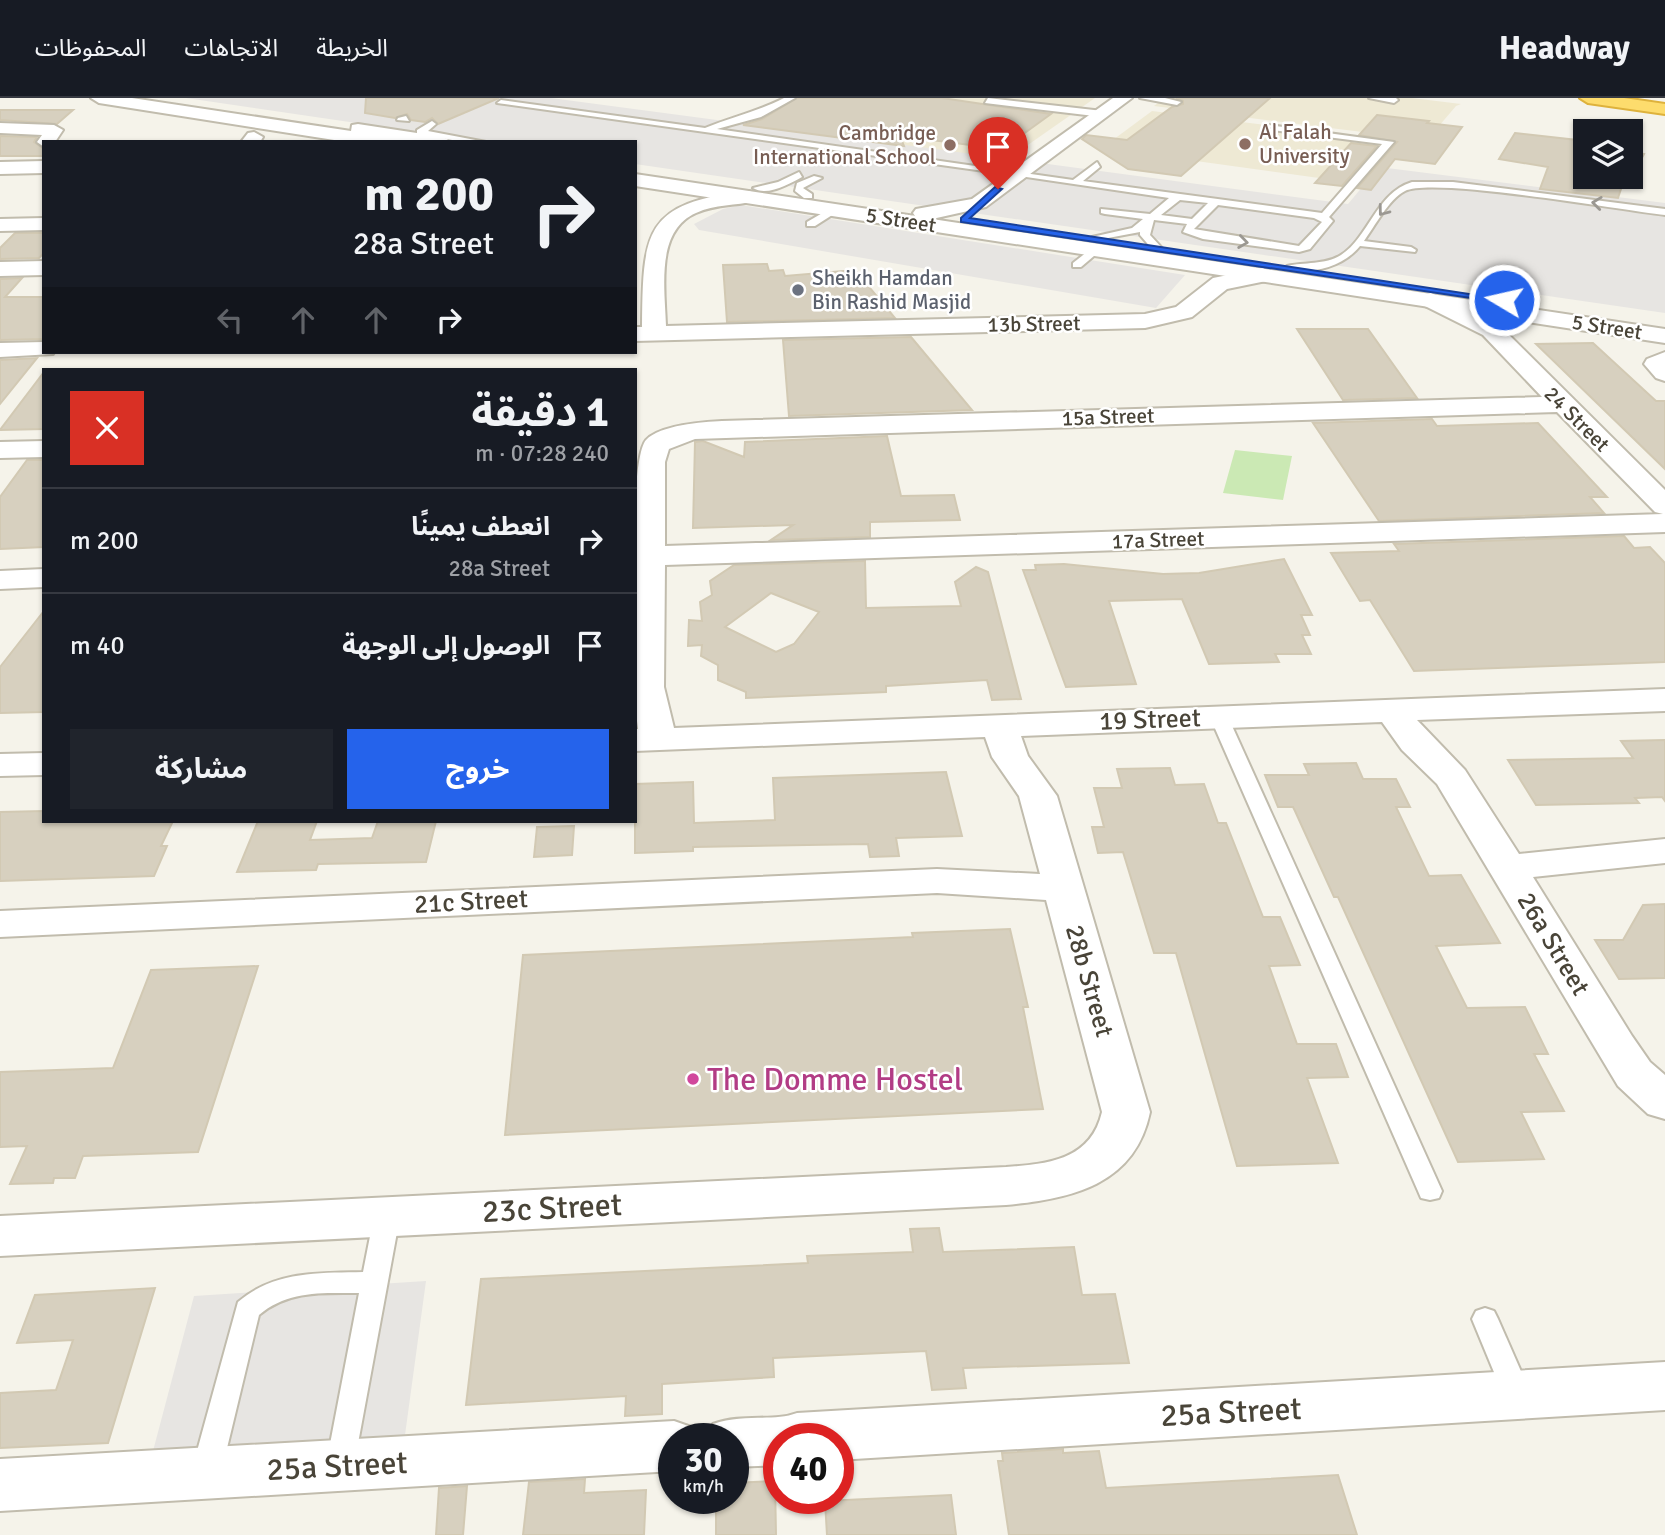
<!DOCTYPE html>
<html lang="ar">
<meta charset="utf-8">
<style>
body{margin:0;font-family:Signika,"Noto Sans Arabic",sans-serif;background:#20242c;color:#f1f3f6;direction:rtl;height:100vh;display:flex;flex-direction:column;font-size:26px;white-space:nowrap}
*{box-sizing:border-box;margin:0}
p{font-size:23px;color:#9ea1a6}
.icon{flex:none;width:38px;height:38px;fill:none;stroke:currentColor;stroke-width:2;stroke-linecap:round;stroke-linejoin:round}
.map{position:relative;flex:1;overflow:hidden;direction:ltr}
.details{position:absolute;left:42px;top:270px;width:595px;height:455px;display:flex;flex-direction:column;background:#171b24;border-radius:0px;box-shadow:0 2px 5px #0004;direction:rtl}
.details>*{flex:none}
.banner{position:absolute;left:42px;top:42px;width:595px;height:214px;border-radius:0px;box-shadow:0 2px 5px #0004;direction:rtl;background:#171b24;color:#f1f3f6;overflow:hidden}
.fabs{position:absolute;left:1573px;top:21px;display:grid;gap:14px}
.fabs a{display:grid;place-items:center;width:70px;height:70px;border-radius:0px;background:#171b24;box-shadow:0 2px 5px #0004;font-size:35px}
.speed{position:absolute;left:658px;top:1325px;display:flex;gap:14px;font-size:35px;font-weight:700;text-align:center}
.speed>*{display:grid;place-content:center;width:91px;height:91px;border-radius:50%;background:#171b24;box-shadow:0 2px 5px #0004;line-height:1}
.speed small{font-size:18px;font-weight:400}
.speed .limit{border:10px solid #d22;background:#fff;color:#111}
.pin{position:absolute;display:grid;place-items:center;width:60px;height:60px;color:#fff;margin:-72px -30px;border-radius:50% 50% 50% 0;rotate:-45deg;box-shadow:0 0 7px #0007}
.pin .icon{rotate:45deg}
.me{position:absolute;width:77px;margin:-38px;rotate:279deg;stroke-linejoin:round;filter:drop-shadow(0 0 5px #0008)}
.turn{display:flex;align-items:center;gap:24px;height:147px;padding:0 28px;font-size:32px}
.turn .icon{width:91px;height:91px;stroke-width:2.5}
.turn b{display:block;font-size:49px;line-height:60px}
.lanes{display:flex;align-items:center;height:66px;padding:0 28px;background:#0003;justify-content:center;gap:35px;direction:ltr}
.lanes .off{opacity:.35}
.round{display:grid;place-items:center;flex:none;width:74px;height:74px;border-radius:0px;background:#20242c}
.summary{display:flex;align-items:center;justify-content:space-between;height:119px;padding:0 28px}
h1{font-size:42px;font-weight:700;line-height:52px}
.action{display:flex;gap:14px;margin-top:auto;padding:14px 28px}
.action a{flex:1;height:80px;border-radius:0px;background:#2563eb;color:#fff;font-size:28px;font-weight:700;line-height:80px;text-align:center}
.action a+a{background:#20242c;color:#f1f3f6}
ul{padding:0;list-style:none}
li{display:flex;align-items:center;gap:21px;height:105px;padding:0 28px;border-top:2px solid #363941}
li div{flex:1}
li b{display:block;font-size:26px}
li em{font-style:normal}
header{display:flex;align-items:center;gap:42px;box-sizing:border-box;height:98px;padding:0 35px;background:#171b24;border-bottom:2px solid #363941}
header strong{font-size:33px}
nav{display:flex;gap:38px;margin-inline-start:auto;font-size:24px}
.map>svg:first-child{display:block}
.education{fill:#eee9d4}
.green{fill:#cbe9b4}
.parking{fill:#e7e5e2}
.building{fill:#d7d0bf;stroke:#d2c9b3;stroke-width:2;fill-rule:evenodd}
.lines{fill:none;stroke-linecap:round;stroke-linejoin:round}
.service-casing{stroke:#c1bcad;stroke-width:4}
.minor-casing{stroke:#c1bcad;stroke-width:4}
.tertiary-casing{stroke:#c1bcad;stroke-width:4}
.motorway-casing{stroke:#deb23c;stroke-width:4}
.service{fill:#fff;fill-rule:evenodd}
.minor{fill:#fff;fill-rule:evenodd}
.tertiary{fill:#fff;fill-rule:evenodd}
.motorway{fill:#fddc6d;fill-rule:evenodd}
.oneway{stroke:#9b9892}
.route{fill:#2563eb;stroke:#184099;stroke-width:2}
.education-dot{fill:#8d6e63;stroke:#fff;stroke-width:2.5}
.worship-dot{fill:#6b7280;stroke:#fff;stroke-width:2.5}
.hotel-dot{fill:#d1479c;stroke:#fff;stroke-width:2.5}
.labels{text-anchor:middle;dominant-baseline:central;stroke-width:5;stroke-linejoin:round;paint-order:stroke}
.far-education-label{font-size:21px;fill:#785e54;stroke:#fff;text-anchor:start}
.far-street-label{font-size:21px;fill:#494438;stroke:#fff}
.far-worship-label{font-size:21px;fill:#5b616d;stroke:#fff;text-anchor:start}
.street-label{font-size:26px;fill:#494438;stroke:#fff}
.near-hotel-label{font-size:32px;fill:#b23c85;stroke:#fff;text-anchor:start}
.near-street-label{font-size:32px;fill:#494438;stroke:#fff}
</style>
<header>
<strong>Headway</strong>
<nav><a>الخريطة</a><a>الاتجاهات</a><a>المحفوظات</a></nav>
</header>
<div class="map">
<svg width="1665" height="1437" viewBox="0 0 1665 1437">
<rect width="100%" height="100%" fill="#f5f3ea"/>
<!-- education -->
<g class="education">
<polygon points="802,0 1095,0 1002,65 744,30"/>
<polygon points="1165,0 1412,0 1461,6 1456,8 1427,42 1154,8"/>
<polygon points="1152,13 1387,42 1346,82 1341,83 1102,50"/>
</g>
<!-- green -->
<polygon class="green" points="1235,352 1292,358 1283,402 1223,395"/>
<!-- parking -->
<g class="parking">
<polygon points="186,0 551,0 1348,106 1379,69 1665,105 1665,215 635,66 635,44 486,44"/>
<polygon points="741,107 1185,177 1156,210 699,132 694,126 723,111"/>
<polygon points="426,1183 405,1337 153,1353 194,1198"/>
</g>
<!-- building -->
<g class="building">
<polygon points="366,0 499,0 438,26 432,20 425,24 411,22 407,16 395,20 365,15"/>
<polygon points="797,0 942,0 1051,16 1008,47 986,49 900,38 904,48 743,27 762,21"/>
<polygon points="1176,0 1270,0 1181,78 1128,71 1082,41 1086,37 1127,42 1172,9 1183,6 1183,3"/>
<polygon points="0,12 73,12 57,26 0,22"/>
<polygon points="1377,17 1429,23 1427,25 1462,29 1435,66 1395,61 1371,92 1357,90 1397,44 1359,37"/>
<polygon points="1515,35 1586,43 1586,79 1631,79 1631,54 1644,56 1631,80 1625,79 1618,100 1540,91 1548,69 1499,61"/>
<polygon points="0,38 37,39 34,44 44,51 44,58 0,58"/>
<polygon points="1351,45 1377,48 1342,88 1315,85"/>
<polygon points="15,135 44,135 44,155 39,160 0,161 0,150"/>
<polygon points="767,166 769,173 783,172 785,178 855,172 895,220 727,224 723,167"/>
<polygon points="22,180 5,199 44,199 44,241 0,242 0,181"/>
<polygon points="1297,231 1368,231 1417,300 1343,302"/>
<polygon points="911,239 972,312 789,318 783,242"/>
<polygon points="1593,245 1656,303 1665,303 1665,371 1536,246"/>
<polygon points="37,260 0,306 0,262"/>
<polygon points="44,274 44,331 0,332"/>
<polygon points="1432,321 1437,328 1538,325 1607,399 1590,399 1604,415 1379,423 1313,325"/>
<polygon points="887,338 901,398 954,397 960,422 870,424 870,439 771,442 793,427 693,430 695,344 703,343 744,359 745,344"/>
<polygon points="27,362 44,362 44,449 0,451 0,399"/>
<polygon points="1624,438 1634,450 1650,449 1665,465 1665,564 1414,573 1370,502 1360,503 1331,455 1399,453 1394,446"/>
<polygon points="1284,461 1312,517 1301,517 1310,537 1302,537 1311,556 1275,556 1279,564 1209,566 1182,501 1109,503 1136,586 1066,589 1023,472 1036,472 1035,467 1064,466 1163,476 1199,475"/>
<path d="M865,463l1,47 95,-2 -6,-24 21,-15 12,5 33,127 -29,1 -5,-20 -101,6v6l-140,6v-6l-28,-12v-15l-17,-9 1,-11 -14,1 1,-26 13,1 -2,-19 12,-7 -2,-14 24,-16zM771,495l48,19 -25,32 -18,8 -51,-25z"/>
<polygon points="44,513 44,614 0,615 0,569"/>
<polygon points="1665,642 1665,703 1662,699 1635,700 1639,705 1536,707 1508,662 1633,660 1621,643"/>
<polygon points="1356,665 1363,681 1396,681 1410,709 1396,709 1429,778 1461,777 1500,845 1436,848 1467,910 1525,909 1548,956 1534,956 1564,1013 1521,1014 1544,1061 1458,1064 1338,799 1334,799 1295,713 1293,709 1278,709 1265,677 1309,677 1304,666"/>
<polygon points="1170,670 1175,687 1204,686 1218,725 1226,725 1263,819 1280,819 1300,867 1269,868 1297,946 1336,946 1348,979 1307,980 1338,1065 1237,1068 1176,855 1154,855 1123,754 1098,755 1092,729 1104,729 1094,690 1122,690 1117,671"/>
<polygon points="946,674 962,738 896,740 899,758 870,759 868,746 693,749 693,753 635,755 635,686 693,684 694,725 775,722 773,680"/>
<polygon points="44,713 44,723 173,723 161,748 167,748 154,778 0,783 0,714"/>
<polygon points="258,723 317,723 310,742 372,740 378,723 436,723 426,764 318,766 316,772 237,774"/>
<polygon points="574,728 572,757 534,759 537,729"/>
<polygon points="1665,806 1665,880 1619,881 1595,842 1623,842 1643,807"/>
<polygon points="1010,831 1028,909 1023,909 1043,1011 505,1037 523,857 913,839 912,835"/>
<polygon points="258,868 198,1054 83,1058 75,1080 54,1080 53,1085 10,1086 27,1048 0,1049 0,974 113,970 151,872"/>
<polygon points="939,1130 943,1154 1074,1149 1082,1197 1115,1196 1129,1265 963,1270 966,1290 932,1292 926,1253 773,1260 774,1279 662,1286 662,1316 625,1318 626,1298 466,1307 481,1181 808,1165 807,1158 913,1154 910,1131"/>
<polygon points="155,1190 108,1345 0,1350 0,1295 56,1292 73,1242 17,1245 35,1197"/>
<polygon points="1063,1351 1063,1355 1099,1353 1106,1390 1338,1377 1357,1437 1009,1437 998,1363 1003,1363 1002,1355"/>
<polygon points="585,1381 584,1395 646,1392 644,1437 523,1437 529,1384"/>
<polygon points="775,1383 776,1437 716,1437 716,1400 733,1400 733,1385"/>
<polygon points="467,1388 463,1437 436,1437 439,1390"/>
<polygon points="951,1397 956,1437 827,1437 825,1403"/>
</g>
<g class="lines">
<defs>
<g id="service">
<path d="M784,0h11l-34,19 -44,12 272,39 -5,3 -487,-68 4,-3 204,28c27,-11 54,-17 79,-30z"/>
<polygon points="988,0 1103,13 1107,16 1103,19 985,5"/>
<polygon points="1140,0 1165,0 1181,4 1177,7"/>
<polygon points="1369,0 1396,0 1398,2 1394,5"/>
<polygon points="406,18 409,23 397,22 398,20"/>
<polygon points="432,23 436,26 428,33 486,44 464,44 417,36 417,32"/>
<path d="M1269,27l125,17 -65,75 4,4 -23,28 -11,3 -96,-13 -20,-7 4,-8 -33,-4 -4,15 12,13 -1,2h-8l-13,-15v-3l-48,9v-4l40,-9 11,-9 -38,-5 -4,-1v-4l49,5 19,-16 -157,-23 5,-3 56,8 24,-18 3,5 -17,14 239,32 60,-69 -110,-14zM1180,102l28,3 -16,16 -31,-4zM1218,107l96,13 8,4 -23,24 -105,-17z"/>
<path d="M799,74l3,5c-13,7 -35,20 -49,11l25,-6z"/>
<polygon points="814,78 822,80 803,90 812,96 812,100 804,100 795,93 797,85"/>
<path d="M1412,84h41l212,27v6c-43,-5 -232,-38 -260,-24 -16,8 -30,35 -41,50l47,6 5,3 -1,2 -55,-6c-17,21 -46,28 -73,24v-4c17,-4 38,-1 54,-11 28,-18 35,-62 71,-73z"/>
<polygon points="831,110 840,112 815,128 807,128 807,124"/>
<polygon points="1092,150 1101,152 1081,169 1073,169 1073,165"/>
<polygon points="1219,614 1228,619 1442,1093 1439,1100 1430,1102 1421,1100 1418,1093 1210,619"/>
<path d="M387,1108l9,3 4,7 -46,249 -4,9 -10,4 -10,-4 -4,-9 33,-172c-36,0 -71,-3 -100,22l-38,158 -5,9 -10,4 -10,-4 -5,-9 47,-171c36,-31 80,-29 125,-30l11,-56 4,-7z"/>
<polygon points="1485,1210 1494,1213 1498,1221 1531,1296 1527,1304 1517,1308 1507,1304 1503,1296 1472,1221 1476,1213"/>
</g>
<g id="minor">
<polygon points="0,25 54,27 63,32 55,44 44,44 44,49 37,44 42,37 0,35"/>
<polygon points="254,34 263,39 260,44 241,44 248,35"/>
<polygon points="44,63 44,75 0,76 0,64"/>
<path d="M748,93l7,2 3,4 -3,4c-19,5 -40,3 -59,12 -41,18 -31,76 -30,113l479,-12 31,-7 37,-29 50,-10 11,7 -3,5 -44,9 -35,28 -47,11 -510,13v-14h7c1,-96 2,-124 106,-136z"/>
<polygon points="44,120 44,132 0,133 0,121"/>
<polygon points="44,163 44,177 0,178 0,164"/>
<path d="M1431,195l68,32 166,165v42l-1000,33 -1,122 10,41 991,-39v22l-248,9 48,50 54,84 146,-15v24l-132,14 99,159 18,26 15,13v44l-17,-5 -30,-28 -181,-302 -35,-34 -20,-28 -361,14 7,20 29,40 93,316c-15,73 -79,87 -144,93l-1006,51v-40l1006,-49c42,-3 85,-7 96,-55l-56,-212 -109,-7 -937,44v-26l937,-42 103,5 -21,-78 -27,-39 -7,-20 -350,14v-22h3l-3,-24c0,-40 -8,-243 11,-265 14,-15 56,-18 76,-19l820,-24 -59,-62 -60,-30 -4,-5 4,-5zM1557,314l98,100 8,2 -998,32v-84l4,-13 26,-10z"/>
<polygon points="44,244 44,254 54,254 53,256 0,259 0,245"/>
<polygon points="1665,254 1665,283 1656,280 1644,266 1647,261"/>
<polygon points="44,343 44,359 0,360 0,344"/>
<polygon points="44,471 44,489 0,491 0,473"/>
<polygon points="44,655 44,677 0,678 0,656"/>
<path d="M1665,1264v48l-827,50v-22h-59v27l-46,2v-29h-27l7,-14c30,-11 60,-2 84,-11z"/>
<polygon points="674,1323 694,1330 699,1340 674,1340 674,1373 0,1413 0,1361"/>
</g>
<g id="tertiary">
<polygon points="91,0 132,0 351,33 352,27 358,26 443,39 452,44 347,44 99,5"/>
<polygon points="1113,0 1132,0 986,109 932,121 1665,231 1665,245 635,88 635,76 915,118 913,115 916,111 972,101"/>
</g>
<polygon id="motorway" points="1580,0 1624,0 1665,6 1665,16 1588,5"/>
</defs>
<!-- service casing -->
<use href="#service" class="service-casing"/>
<!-- minor casing -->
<use href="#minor" class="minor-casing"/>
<!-- tertiary casing -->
<use href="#tertiary" class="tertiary-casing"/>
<!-- motorway casing -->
<use href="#motorway" class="motorway-casing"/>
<!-- service -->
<use href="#service" class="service"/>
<!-- minor -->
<use href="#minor" class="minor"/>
<!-- tertiary -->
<use href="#tertiary" class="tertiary"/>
<!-- motorway -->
<use href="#motorway" class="motorway"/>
</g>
<!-- one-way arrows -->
<defs><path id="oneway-chevron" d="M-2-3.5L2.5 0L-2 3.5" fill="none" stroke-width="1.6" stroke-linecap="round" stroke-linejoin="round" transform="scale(1.75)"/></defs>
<g class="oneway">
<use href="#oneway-chevron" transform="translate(1597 105) rotate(-173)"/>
<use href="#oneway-chevron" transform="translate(1383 113) rotate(127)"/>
<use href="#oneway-chevron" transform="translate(1243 144) rotate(8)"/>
</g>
<!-- route -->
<polygon class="route" points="995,89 1002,91 970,120 1509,202 1504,205 961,124 961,120"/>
<!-- markers -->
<g class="education-dot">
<circle cx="1245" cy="46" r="7"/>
<circle cx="950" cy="47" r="7"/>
</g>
<circle class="worship-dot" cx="798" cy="192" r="7"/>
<circle class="hotel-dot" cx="693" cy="981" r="7"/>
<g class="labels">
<!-- far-education labels -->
<g class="far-education-label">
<text x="1259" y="34">Al Falah<tspan x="1259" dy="24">University</tspan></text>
<text x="936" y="35" text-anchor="end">Cambridge<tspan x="936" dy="24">International School</tspan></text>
</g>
<!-- far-street labels -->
<g class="far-street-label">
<text transform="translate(901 122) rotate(9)">5 Street</text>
<text transform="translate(1034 226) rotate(-1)">13b Street</text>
<text transform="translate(1607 229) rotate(9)">5 Street</text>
<text transform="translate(1108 319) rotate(-2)">15a Street</text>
<text transform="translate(1577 321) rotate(45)">24 Street</text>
<text transform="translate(1158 442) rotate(-2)">17a Street</text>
</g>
<!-- far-worship labels -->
<g class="far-worship-label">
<text x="812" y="180">Sheikh Hamdan<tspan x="812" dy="24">Bin Rashid Masjid</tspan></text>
</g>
<!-- street labels -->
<g class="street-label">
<text transform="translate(1150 622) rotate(-2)">19 Street</text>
<text transform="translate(471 804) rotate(-3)">21c Street</text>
<text transform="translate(1553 846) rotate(59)">26a Street</text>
<text transform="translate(1089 883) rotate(74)">28b Street</text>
</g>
<!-- near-hotel labels -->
<g class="near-hotel-label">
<text x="707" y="981">The Domme Hostel</text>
</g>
<!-- near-street labels -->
<g class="near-street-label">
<text transform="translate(552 1110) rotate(-3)">23c Street</text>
<text transform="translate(1231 1314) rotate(-3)">25a Street</text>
<text transform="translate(337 1368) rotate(-3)">25a Street</text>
</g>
</g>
</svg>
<div class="fabs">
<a><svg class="icon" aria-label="layers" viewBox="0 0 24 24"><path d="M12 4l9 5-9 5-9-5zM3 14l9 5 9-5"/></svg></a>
</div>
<div class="speed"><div>30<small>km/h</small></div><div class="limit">40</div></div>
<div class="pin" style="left:998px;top:91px;background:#d93025"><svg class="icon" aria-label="arrive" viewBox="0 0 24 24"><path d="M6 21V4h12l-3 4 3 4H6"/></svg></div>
<svg class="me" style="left:1504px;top:202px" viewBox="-20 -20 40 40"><circle r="17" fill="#2563eb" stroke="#fff" stroke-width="3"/><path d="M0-11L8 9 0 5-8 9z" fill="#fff"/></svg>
<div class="banner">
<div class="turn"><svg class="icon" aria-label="right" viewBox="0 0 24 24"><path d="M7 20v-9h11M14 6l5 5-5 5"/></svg><div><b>200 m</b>28a Street</div></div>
<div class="lanes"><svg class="icon off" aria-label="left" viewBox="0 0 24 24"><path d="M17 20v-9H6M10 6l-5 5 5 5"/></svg><svg class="icon off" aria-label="ahead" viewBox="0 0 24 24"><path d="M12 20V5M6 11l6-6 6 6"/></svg><svg class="icon off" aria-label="ahead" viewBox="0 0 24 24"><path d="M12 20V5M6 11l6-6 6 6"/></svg><svg class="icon" aria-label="right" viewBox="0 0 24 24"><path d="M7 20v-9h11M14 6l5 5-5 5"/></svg></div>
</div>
<section class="details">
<div class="summary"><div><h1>1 دقيقة</h1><p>240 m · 07:28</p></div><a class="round" style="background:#d93025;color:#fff"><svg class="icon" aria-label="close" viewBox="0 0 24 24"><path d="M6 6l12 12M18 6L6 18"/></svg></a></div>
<ul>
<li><svg class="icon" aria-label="right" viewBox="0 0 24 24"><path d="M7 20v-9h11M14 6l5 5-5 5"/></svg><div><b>انعطف يمينًا</b><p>28a Street</p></div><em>200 m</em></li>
<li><svg class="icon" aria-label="arrive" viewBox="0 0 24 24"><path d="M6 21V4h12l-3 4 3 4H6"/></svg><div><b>الوصول إلى الوجهة</b></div><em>40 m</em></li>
</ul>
<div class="action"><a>خروج</a><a>مشاركة</a></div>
</section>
</div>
